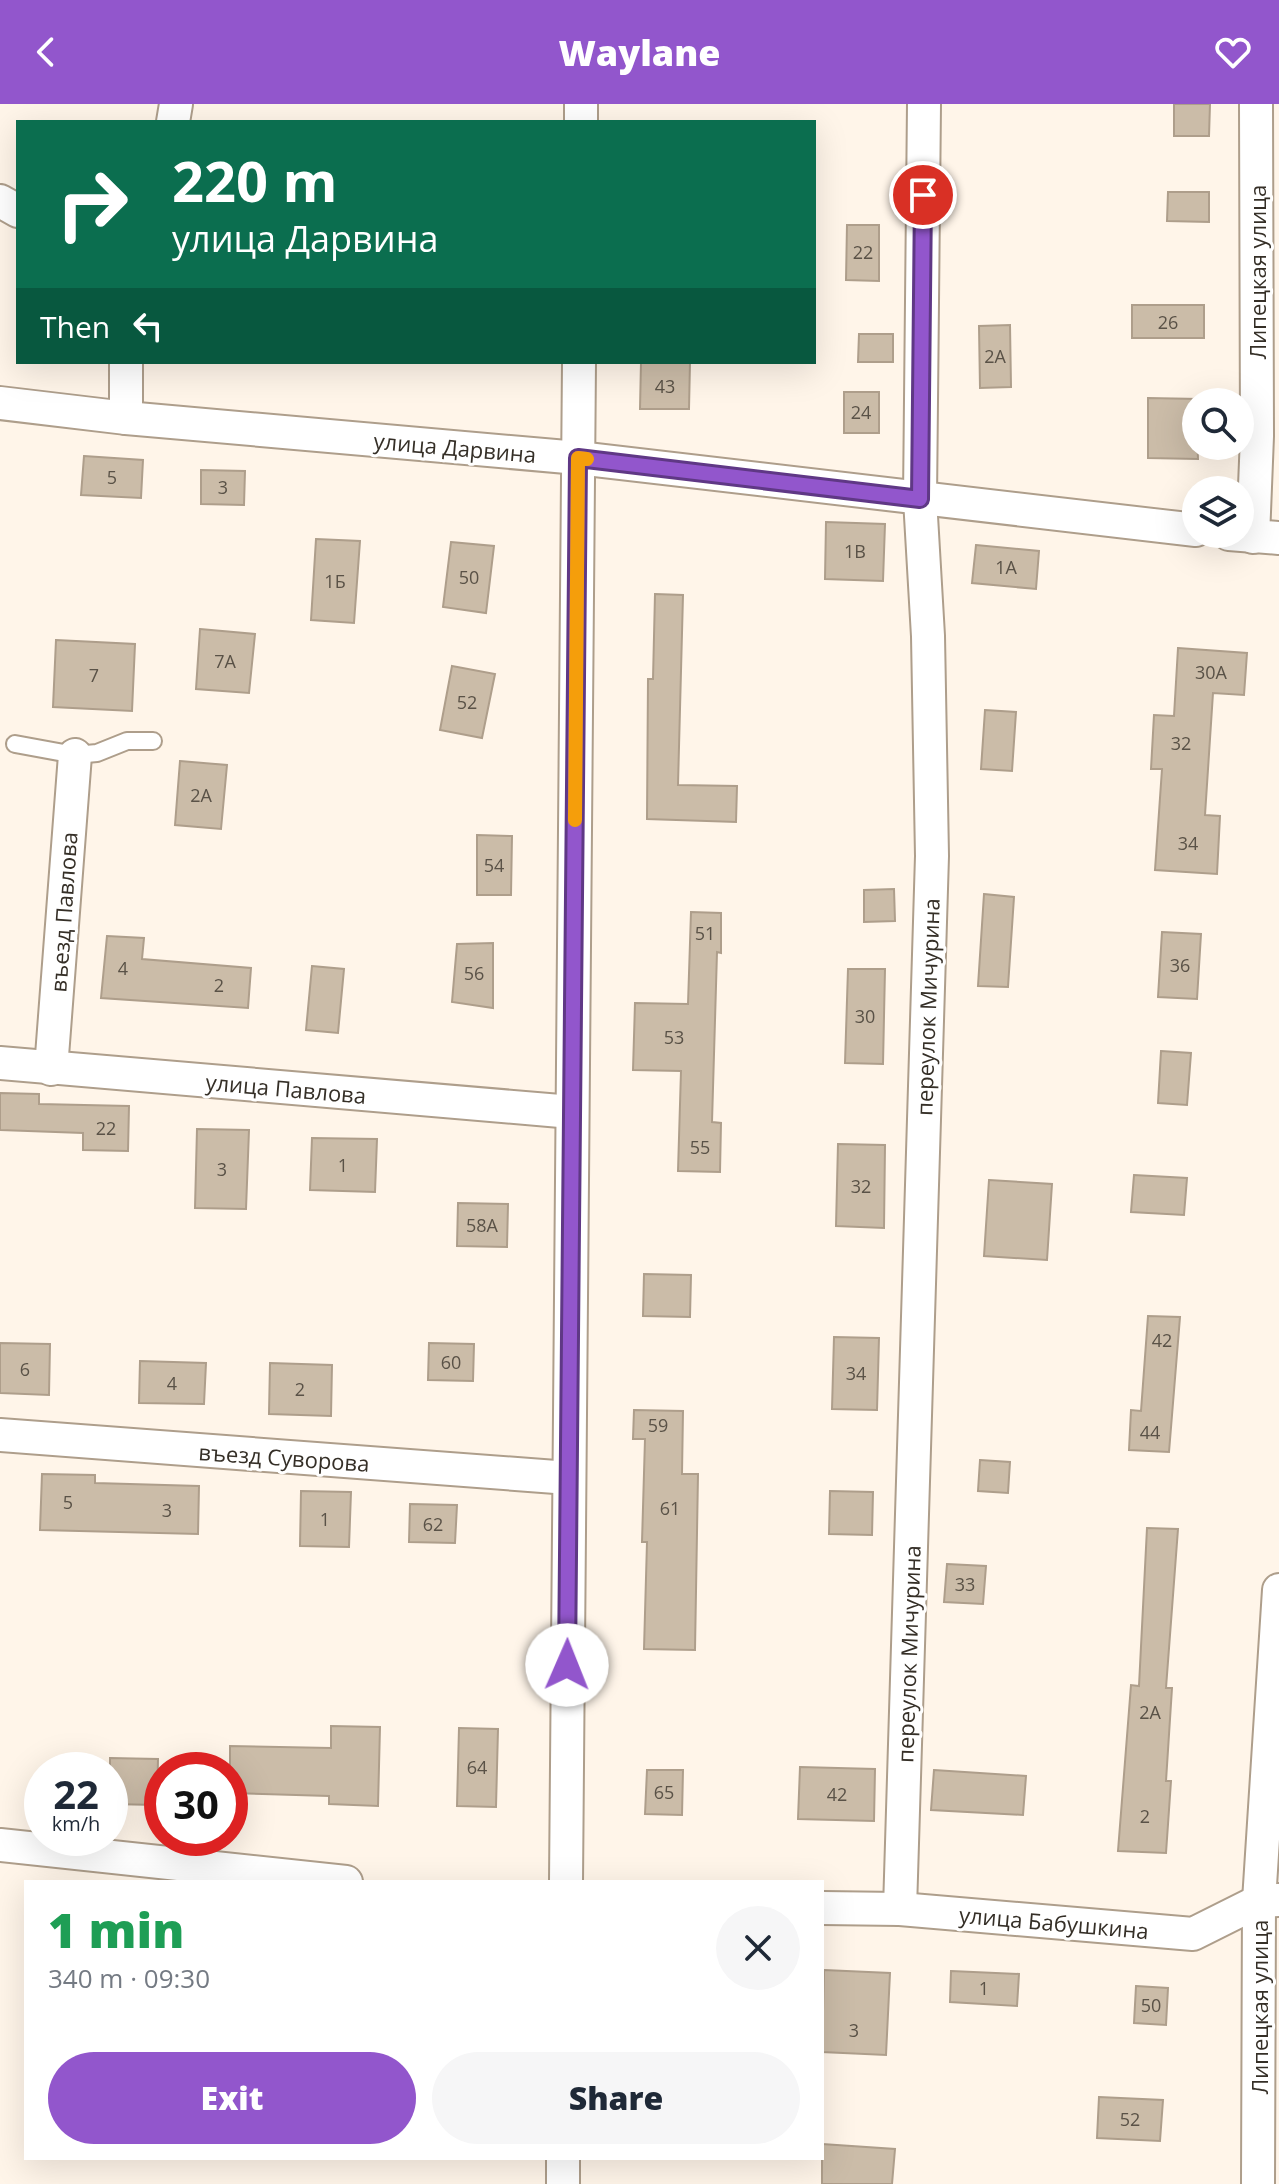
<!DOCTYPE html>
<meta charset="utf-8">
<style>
body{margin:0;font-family:"Open Sans",sans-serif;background:#f6f6f7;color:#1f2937;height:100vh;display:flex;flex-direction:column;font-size:30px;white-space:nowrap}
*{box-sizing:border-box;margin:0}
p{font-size:26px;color:#747a83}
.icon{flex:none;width:44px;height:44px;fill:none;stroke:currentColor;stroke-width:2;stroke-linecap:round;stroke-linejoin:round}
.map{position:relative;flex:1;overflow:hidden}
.sheet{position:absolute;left:24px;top:1776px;width:800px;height:280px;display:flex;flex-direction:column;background:#fff;border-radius:0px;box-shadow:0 8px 32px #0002}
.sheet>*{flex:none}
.top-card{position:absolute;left:16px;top:16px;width:800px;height:244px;border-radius:0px;box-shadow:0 8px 32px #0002;background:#0b6e4f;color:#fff;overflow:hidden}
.controls{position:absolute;left:1182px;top:284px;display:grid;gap:16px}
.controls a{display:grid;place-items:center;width:72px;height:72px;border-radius:50%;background:#fff;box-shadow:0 8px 32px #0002;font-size:40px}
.speed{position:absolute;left:24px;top:1648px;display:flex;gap:16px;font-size:40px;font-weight:700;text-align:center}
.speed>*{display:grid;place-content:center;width:104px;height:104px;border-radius:50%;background:#fff;box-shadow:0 8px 32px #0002;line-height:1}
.speed small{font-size:20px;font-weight:400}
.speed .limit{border:12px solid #d22;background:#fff;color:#111}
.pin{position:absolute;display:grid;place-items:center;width:68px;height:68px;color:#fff;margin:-34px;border:4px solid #fff;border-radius:50%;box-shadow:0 2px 8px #0007}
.me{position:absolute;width:88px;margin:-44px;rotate:1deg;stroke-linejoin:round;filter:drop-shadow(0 0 6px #0008)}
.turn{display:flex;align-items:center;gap:28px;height:168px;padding:0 24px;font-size:36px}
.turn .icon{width:104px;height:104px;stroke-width:2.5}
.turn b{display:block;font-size:56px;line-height:68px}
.then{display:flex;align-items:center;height:76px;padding:0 24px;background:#0003;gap:16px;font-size:30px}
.round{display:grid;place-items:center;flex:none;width:84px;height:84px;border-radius:42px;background:#f6f6f7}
.headline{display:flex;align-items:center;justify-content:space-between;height:136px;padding:0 24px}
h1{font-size:48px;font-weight:800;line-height:60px;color:#1e9e55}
.primary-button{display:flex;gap:16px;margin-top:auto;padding:16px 24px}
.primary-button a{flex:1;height:92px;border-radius:48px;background:#9256cc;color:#fff;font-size:32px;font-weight:800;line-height:92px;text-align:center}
.primary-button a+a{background:#f6f6f7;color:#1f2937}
header{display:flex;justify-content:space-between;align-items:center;height:104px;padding:0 24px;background:#9256cc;color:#fff;font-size:36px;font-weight:800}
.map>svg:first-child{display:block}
.building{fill:#cbbca8;stroke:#ae9e8b;stroke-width:2}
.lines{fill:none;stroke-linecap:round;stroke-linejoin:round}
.service-casing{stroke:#ae9e8b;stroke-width:20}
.minor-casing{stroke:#ae9e8b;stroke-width:36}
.service{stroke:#fff;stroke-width:16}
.minor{stroke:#fff;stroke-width:32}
.route-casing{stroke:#5f3885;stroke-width:20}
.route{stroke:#9256cc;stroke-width:14}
.slow{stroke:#f59e0b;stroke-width:14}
.labels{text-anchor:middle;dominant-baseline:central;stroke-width:6;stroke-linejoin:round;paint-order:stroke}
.number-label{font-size:18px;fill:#5a5247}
.street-label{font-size:22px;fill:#352f27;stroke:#fff}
</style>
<header><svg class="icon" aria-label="back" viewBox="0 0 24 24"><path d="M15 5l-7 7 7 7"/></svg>Waylane<svg class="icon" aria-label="heart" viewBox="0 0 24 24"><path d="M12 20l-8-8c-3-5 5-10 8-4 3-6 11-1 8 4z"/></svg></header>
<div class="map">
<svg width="1279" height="2080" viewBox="0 0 1279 2080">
<rect width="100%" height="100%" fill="#fff5e9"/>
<!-- building -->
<g class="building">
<polygon points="1174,0 1210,0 1209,32 1174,32"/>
<polygon points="1168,88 1209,88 1209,118 1167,117"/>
<polygon points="847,121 879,121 879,177 846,176"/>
<rect x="1132" y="201" width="72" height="33"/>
<polygon points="1010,221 1011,283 980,284 979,222"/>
<polygon points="859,230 893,230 893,258 858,258"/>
<polygon points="641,258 690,258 689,305 640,305"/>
<rect x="844" y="288" width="35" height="41"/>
<polygon points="1148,294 1199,295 1199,298 1196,298 1198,355 1148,354"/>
<polygon points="84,352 143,356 141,394 81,391"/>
<polygon points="201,366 245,367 244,401 201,400"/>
<polygon points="826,418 885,420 883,477 825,475"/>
<polygon points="316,435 360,437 354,519 311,516"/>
<polygon points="451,438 494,442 486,509 443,503"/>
<polygon points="976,441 1039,447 1036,485 972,479"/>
<polygon points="655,490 683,491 678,681 737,682 736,718 647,715 648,575 653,575"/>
<polygon points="200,525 255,530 249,589 196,585"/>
<polygon points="56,536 135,540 132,607 53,603"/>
<polygon points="1178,544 1247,549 1244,591 1213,589 1205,711 1220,712 1217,770 1155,766 1162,665 1151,665 1154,611 1174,612"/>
<polygon points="452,562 495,570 482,634 440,626"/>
<polygon points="985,606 1016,608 1012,667 981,665"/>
<polygon points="180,657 227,661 221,725 175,721"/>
<polygon points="477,731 512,732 511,791 477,791"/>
<polygon points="894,785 895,817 864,818 864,786"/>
<polygon points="984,790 1014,793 1008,883 978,882"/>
<polygon points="691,808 721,809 721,849 717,848 712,1018 721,1019 720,1068 678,1067 681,967 633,966 635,899 688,900"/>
<polygon points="1162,828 1201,830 1197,895 1158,893"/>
<polygon points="107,832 144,834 142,855 251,864 248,904 101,894"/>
<polygon points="493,839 493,904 452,898 457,840"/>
<polygon points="312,862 344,865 338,929 306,926"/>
<polygon points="848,865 885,865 883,960 845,959"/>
<polygon points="1161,947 1191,949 1187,1001 1158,999"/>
<polygon points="0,989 39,990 39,1000 129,1002 128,1047 83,1046 83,1029 0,1026"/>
<polygon points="197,1025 249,1026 246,1105 195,1104"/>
<polygon points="312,1034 377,1035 375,1088 310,1086"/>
<polygon points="838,1040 885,1041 884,1124 836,1122"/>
<polygon points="1134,1071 1187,1074 1184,1111 1131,1108"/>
<polygon points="989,1076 1052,1080 1047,1156 984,1152"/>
<polygon points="458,1099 508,1100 507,1143 457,1142"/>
<polygon points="644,1170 691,1171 690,1213 643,1212"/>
<polygon points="1148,1212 1180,1213 1169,1348 1129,1346 1131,1306 1141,1307"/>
<polygon points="834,1233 879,1234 877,1306 832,1305"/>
<polygon points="0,1239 50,1240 49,1291 0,1289"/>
<polygon points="429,1239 474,1240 473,1277 428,1276"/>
<polygon points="140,1257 206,1259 204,1300 139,1299"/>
<polygon points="270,1259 332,1261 331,1312 269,1310"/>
<polygon points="634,1306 683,1307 682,1370 698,1370 695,1546 644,1545 647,1438 642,1438 645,1335 633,1335"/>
<polygon points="980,1356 1010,1358 1008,1389 978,1387"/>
<polygon points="42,1370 95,1371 95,1379 199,1382 198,1430 40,1426"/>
<polygon points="301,1387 351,1388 349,1443 300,1442"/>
<polygon points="830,1387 873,1388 872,1431 829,1430"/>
<polygon points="410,1400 457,1401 455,1439 409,1438"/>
<polygon points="1147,1424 1178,1425 1166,1584 1172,1584 1166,1677 1171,1677 1166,1749 1118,1747 1131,1581 1139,1582"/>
<polygon points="947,1460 986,1462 983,1500 944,1498"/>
<polygon points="331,1622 380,1623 378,1702 329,1700 329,1692 230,1689 230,1642 331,1644"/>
<polygon points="459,1624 498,1625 496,1703 457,1702"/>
<polygon points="110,1654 158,1655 157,1701 110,1700"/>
<polygon points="800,1663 875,1665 874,1717 798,1715"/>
<polygon points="647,1666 683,1666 682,1711 645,1710"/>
<polygon points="934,1666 1026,1672 1023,1711 931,1706"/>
<polygon points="824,1866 890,1869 886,1951 822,1948"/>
<polygon points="951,1867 1019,1870 1017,1902 950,1898"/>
<polygon points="1136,1882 1168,1884 1166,1921 1134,1919"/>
<polygon points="1099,1993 1163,1996 1160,2037 1097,2034"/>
<polygon points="822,2040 895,2045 892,2080 822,2080"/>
</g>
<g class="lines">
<defs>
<polyline id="service" points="15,640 75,651 97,649 127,637 153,637"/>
<g id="minor">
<polyline points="173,18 176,0"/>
<polyline points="581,18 581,0"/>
<polyline points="0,97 18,107"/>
<polyline points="126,258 126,314"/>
<polyline points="0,299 126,314 578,354 1196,426"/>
<polyline points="1229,430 1279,434"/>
<polyline points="1253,433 1257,332 1256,0"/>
<polyline points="0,959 572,1008"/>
<polyline points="51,965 75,651"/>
<polyline points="0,1331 569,1374"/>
<polyline points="0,1741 346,1778"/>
<polyline points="566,1778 579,258"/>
<polyline points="822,1804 900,1805 1193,1830 1259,1797 1278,1796"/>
<polyline points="900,1805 932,752 928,532 920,395 924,0"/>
<polyline points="563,2080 563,2054"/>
<polyline points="1258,2080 1259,1797 1279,1486"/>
</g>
</defs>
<!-- service casing -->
<use href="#service" class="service-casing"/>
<!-- minor casing -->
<use href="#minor" class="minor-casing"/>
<!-- service -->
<use href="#service" class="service"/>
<!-- minor -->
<use href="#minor" class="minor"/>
</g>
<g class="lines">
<defs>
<polyline id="route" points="567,1561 578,354 920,395 923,91"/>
</defs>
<!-- route casing -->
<use href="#route" class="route-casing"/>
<!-- route -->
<use href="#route" class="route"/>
<!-- slow -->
<polyline class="slow" points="575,716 578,354 587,355"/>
</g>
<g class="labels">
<!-- number labels -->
<g class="number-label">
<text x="863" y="148">22</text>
<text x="1168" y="218">26</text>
<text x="995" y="252">2А</text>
<text x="665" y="282">43</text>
<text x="861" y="308">24</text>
<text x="112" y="373">5</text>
<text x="223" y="383">3</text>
<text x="855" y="447">1В</text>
<text x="1006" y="463">1А</text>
<text x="469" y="473">50</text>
<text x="335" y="477">1Б</text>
<text x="225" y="557">7А</text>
<text x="1211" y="568">30А</text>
<text x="94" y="571">7</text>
<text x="467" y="598">52</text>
<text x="1181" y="639">32</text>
<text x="201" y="691">2А</text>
<text x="1188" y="739">34</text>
<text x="494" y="761">54</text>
<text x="705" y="829">51</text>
<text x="1180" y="861">36</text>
<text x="123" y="864">4</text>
<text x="474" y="869">56</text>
<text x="219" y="881">2</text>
<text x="865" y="912">30</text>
<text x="674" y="933">53</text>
<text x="106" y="1024">22</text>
<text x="700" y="1043">55</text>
<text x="343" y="1061">1</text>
<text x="222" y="1065">3</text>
<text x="861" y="1082">32</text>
<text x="482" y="1121">58А</text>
<text x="1162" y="1236">42</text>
<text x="451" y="1258">60</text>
<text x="25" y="1265">6</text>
<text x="856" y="1269">34</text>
<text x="172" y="1279">4</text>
<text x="300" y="1285">2</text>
<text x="658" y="1321">59</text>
<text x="1150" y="1328">44</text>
<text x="68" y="1398">5</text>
<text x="670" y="1404">61</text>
<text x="167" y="1406">3</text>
<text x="325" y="1415">1</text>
<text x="433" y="1420">62</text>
<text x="965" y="1480">33</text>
<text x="1150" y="1608">2А</text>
<text x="477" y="1663">64</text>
<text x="664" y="1688">65</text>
<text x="837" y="1690">42</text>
<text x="1145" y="1712">2</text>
<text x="984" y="1884">1</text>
<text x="1151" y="1901">50</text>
<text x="854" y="1926">3</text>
<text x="1130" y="2015">52</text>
</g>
<!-- street labels -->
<g class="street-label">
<text transform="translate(1257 168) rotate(-90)">Липецкая улица</text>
<text transform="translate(455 343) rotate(5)">улица Дарвина</text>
<text transform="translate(63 808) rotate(-86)">въезд Павлова</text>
<text transform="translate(927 903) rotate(-88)">переулок Мичурина</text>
<text transform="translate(286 984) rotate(5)">улица Павлова</text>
<text transform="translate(284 1353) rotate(4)">въезд Суворова</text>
<text transform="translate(908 1550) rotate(-88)">переулок Мичурина</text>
<text transform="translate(1054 1818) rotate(5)">улица Бабушкина</text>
<text transform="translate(1259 1903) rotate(-90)">Липецкая улица</text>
</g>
</g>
</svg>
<div class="controls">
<a><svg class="icon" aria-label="search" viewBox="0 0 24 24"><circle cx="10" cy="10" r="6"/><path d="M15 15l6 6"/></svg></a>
<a><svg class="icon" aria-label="layers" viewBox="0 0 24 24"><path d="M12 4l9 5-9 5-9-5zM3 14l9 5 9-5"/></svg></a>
</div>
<div class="speed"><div>22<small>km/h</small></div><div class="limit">30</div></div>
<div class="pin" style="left:923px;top:91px;background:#d93025"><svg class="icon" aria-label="arrive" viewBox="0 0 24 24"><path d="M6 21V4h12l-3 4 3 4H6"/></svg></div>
<svg class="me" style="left:567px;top:1561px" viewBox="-20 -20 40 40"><circle r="19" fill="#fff"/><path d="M0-13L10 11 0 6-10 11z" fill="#9256cc"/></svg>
<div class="top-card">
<div class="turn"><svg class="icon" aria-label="right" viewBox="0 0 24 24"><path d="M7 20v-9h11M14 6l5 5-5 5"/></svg><div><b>220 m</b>улица Дарвина</div></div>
<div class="then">Then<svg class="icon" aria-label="left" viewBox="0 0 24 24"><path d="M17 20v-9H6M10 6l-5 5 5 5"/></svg></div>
</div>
<section class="sheet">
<div class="headline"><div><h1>1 min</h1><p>340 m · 09:30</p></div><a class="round"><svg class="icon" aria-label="close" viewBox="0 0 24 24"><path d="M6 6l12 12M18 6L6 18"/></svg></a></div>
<div class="primary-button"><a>Exit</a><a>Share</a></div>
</section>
</div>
